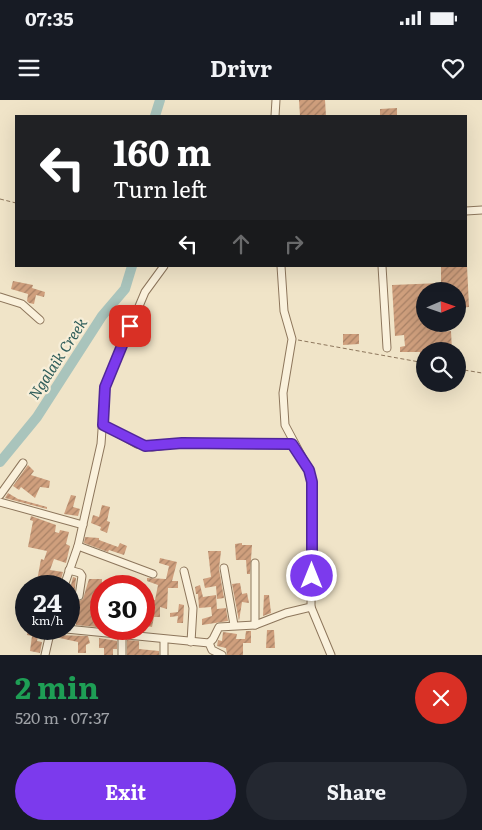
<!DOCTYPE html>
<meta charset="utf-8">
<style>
body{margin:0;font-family:Literata,serif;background:#242831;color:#f1f3f6;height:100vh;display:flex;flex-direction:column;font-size:19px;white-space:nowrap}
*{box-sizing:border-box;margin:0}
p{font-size:16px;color:#9ea1a6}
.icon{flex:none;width:28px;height:28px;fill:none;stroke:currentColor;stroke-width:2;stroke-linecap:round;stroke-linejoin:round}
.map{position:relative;height:555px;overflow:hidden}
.side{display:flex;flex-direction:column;background:#171b24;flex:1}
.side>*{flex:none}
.banner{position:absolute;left:15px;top:15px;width:452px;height:152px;border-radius:0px;box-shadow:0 5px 20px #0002;background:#202124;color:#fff;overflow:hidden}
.needle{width:32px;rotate:88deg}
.controls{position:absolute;left:416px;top:182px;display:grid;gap:10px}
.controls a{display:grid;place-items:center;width:50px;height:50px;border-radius:50%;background:#171b24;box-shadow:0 5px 20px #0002;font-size:25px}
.speed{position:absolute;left:15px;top:475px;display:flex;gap:10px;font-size:25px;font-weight:700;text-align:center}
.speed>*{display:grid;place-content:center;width:65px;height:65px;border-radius:50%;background:#171b24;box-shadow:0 5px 20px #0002;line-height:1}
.speed small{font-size:12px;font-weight:400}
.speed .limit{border:8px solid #d22;background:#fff;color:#111}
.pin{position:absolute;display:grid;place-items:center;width:42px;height:42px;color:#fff;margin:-21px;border-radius:10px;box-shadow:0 2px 8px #0006}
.me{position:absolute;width:55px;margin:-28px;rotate:0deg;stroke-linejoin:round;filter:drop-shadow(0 0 4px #0008)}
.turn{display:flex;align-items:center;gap:18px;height:105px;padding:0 15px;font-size:22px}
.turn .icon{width:65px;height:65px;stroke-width:2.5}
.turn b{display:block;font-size:35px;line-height:42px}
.lanes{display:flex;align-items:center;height:48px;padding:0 15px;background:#0003;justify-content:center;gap:25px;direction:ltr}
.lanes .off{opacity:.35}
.round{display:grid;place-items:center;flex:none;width:52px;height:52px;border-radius:26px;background:#242831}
.overview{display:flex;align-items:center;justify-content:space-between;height:85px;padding:0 15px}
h1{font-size:30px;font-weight:700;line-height:38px;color:#1e9e55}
.primary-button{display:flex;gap:10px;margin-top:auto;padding:10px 15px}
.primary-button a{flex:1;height:58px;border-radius:30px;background:#7c3aed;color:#fff;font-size:20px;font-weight:700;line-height:58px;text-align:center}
.primary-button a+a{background:#242831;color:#f1f3f6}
.status{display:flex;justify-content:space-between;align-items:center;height:35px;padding:0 25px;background:#171b24;direction:ltr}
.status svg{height:14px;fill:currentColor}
header{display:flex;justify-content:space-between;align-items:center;height:65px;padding:0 15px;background:#171b24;font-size:22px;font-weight:700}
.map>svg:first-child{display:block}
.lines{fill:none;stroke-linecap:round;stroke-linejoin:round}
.river{stroke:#a9c4bc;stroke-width:10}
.building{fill:url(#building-hatch)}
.minor-casing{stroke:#8d765c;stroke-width:9}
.path{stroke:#8d765c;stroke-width:1;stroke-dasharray:4 2.5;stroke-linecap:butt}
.minor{stroke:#faf1dc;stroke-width:7}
.route-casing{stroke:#51269a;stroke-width:12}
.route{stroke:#7c3aed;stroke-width:9}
.labels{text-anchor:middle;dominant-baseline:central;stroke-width:4.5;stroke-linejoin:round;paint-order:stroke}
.water-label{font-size:15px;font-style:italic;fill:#2f5d5a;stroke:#f7eed8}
</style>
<div class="status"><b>07:35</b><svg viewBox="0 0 49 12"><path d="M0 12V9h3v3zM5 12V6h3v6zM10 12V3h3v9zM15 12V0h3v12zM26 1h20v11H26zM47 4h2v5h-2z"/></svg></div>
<header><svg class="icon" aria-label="menu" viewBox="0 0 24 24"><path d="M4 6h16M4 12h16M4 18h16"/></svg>Drivr<svg class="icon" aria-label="heart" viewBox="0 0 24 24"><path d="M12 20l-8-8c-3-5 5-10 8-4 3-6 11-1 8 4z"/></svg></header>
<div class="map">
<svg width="482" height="555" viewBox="0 0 482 555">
<defs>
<pattern id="building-hatch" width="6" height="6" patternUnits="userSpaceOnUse" patternTransform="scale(1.25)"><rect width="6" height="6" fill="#cf9f7d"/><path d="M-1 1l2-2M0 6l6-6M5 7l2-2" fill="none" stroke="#a98266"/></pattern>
</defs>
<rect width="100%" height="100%" fill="#f0e4c8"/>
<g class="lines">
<!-- river -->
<g class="river">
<polyline points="155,16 160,0"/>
<polyline points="0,362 37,317 102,216 125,189 132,166"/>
</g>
</g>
<!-- building -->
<g class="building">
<polygon points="299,0 325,0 326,16 300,16"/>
<polygon points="397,8 397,16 380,16 380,9"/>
<polygon points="441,166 467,166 469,207 458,208 458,191 425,191 425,224 438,224 438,232 451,231 452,251 425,251 425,257 420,258 420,252 400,252 400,247 405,246 404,235 395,236 392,185 441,183"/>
<polygon points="13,181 33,185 32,188 45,192 44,197 36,195 34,204 29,203 27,201 28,194 11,189"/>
<polygon points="343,234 359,234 359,244 343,245"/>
<polygon points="28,365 34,371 31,375 50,381 49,388 40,387 35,398 21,387 19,390 13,386"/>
<polygon points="8,393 18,399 47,407 47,409 5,398"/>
<polygon points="71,395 76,396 73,407 80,409 78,416 64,414"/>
<polygon points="102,405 110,407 107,421 110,422 107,433 100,430 101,427 91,423 93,415 99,417"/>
<polygon points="31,416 56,425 55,432 59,433 60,430 69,432 66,444 70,446 66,463 54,459 50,470 63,472 61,479 58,479 56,486 31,486 32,480 37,481 41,459 44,460 47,451 28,447 33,421 30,420"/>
<polygon points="85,437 99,438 99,440 118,447 120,443 127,446 124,455 109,450 108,452 84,443"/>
<polygon points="242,443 242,445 252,445 250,474 247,474 246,460 236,460 235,444"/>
<polygon points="208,451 221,451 219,469 224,498 217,499 216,486 205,488 203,479 211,477"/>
<polygon points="160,458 177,462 172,481 178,481 178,488 168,488 167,509 160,507 160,517 154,517 152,527 146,526 147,514 149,514 151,500 155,500 158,485 147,481 147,478 166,479 169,466 159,463"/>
<polygon points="73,477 76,478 74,497 79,501 83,499 89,479 102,479 101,514 99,514 97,527 76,525 76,510 69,508 69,493"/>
<polygon points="240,483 242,494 247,493 249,503 242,502 239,521 232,484"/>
<polygon points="200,485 203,497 216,495 217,509 226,508 228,521 202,525 202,519 212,516 211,507 199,508 198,494 196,494 195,487"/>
<polygon points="264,495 269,495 271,513 263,516"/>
<polygon points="179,504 184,505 183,523 177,523 178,516 170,517 170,513 178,512"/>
<polygon points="28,530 39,531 37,541 42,542 40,553 30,551 32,536 27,535"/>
<polygon points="267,530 274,530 275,548 266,548"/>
<polygon points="246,531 251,531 251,543 243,543 243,555 227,555 226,548 217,546 218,540 222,541 223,532 237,534 236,539 245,539"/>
<polygon points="55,535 88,536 90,543 86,545 86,553 78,553 78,542 55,537"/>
<polygon points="99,538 117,541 117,549 113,549 113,555 104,555 104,548 99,548"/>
<polygon points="127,540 139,541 139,549 159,551 159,555 127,555"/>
</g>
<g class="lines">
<defs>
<g id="minor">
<polyline points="275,16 276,0"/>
<polyline points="466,111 482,110"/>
<polyline points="382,166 387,248"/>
<polyline points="0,197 22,204 40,220"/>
<polyline points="103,325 137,344 152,347 183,343 293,344"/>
<polyline points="0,395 23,363"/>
<polyline points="0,402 83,425"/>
<polyline points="78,446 153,474"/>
<polyline points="255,463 255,525"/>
<polyline points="224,468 234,525"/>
<polyline points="69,470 80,473 82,476 79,496"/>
<polyline points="184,471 193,508 191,542"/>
<polyline points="64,486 78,446 101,344 105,287 145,192 164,166"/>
<polyline points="311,507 331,555"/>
<polyline points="66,529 209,543 213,539 219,527 255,525 286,513 311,507 312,382 309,370 285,325 283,293 292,239 284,211 281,166"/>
<polyline points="122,535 122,555"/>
<polyline points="164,540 164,555"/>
<polyline points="209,543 212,550 222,555"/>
<polyline points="45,555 51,529"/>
</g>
</defs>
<!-- minor casing -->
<use href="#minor" class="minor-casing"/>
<!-- path -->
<g class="path">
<polyline points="0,99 16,103"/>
<polyline points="298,240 425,263"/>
<polyline points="458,269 482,273"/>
</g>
<!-- minor -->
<use href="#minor" class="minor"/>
</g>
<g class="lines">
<defs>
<polyline id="route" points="130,226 105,287 103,325 145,346 182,343 292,344 309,370 312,382 312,476"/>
</defs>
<!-- route casing -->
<use href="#route" class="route-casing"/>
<!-- route -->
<use href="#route" class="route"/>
</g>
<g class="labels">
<!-- water labels -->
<g class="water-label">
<text transform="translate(57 258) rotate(-57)">Ngalaik Creek</text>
</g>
</g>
</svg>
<div class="controls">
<a><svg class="needle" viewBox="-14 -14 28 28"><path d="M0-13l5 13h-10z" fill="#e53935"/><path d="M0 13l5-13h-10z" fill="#9ea1a6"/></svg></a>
<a><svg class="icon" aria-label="search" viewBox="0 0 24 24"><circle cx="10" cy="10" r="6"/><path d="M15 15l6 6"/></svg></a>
</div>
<div class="speed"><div>24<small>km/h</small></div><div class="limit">30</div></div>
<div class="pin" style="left:130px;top:226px;background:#d93025"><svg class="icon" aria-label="arrive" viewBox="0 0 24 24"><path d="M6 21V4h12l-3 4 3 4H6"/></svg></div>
<svg class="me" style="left:312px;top:476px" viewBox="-20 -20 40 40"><circle r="17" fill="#7c3aed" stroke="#fff" stroke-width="3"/><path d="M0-11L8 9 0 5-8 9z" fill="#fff"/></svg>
<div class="banner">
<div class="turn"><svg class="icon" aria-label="left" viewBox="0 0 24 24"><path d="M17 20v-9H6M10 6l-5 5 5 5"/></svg><div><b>160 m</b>Turn left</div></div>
<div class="lanes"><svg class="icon" aria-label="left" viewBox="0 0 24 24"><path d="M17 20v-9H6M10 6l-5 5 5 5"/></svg><svg class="icon off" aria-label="ahead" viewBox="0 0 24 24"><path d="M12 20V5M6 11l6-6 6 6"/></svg><svg class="icon off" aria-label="right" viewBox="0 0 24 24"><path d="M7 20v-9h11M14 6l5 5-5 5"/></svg></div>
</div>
</div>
<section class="side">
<div class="overview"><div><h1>2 min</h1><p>520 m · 07:37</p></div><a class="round" style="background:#d93025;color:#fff"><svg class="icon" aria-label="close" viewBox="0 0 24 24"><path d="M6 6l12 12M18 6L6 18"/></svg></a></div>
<div class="primary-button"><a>Exit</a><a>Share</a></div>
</section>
